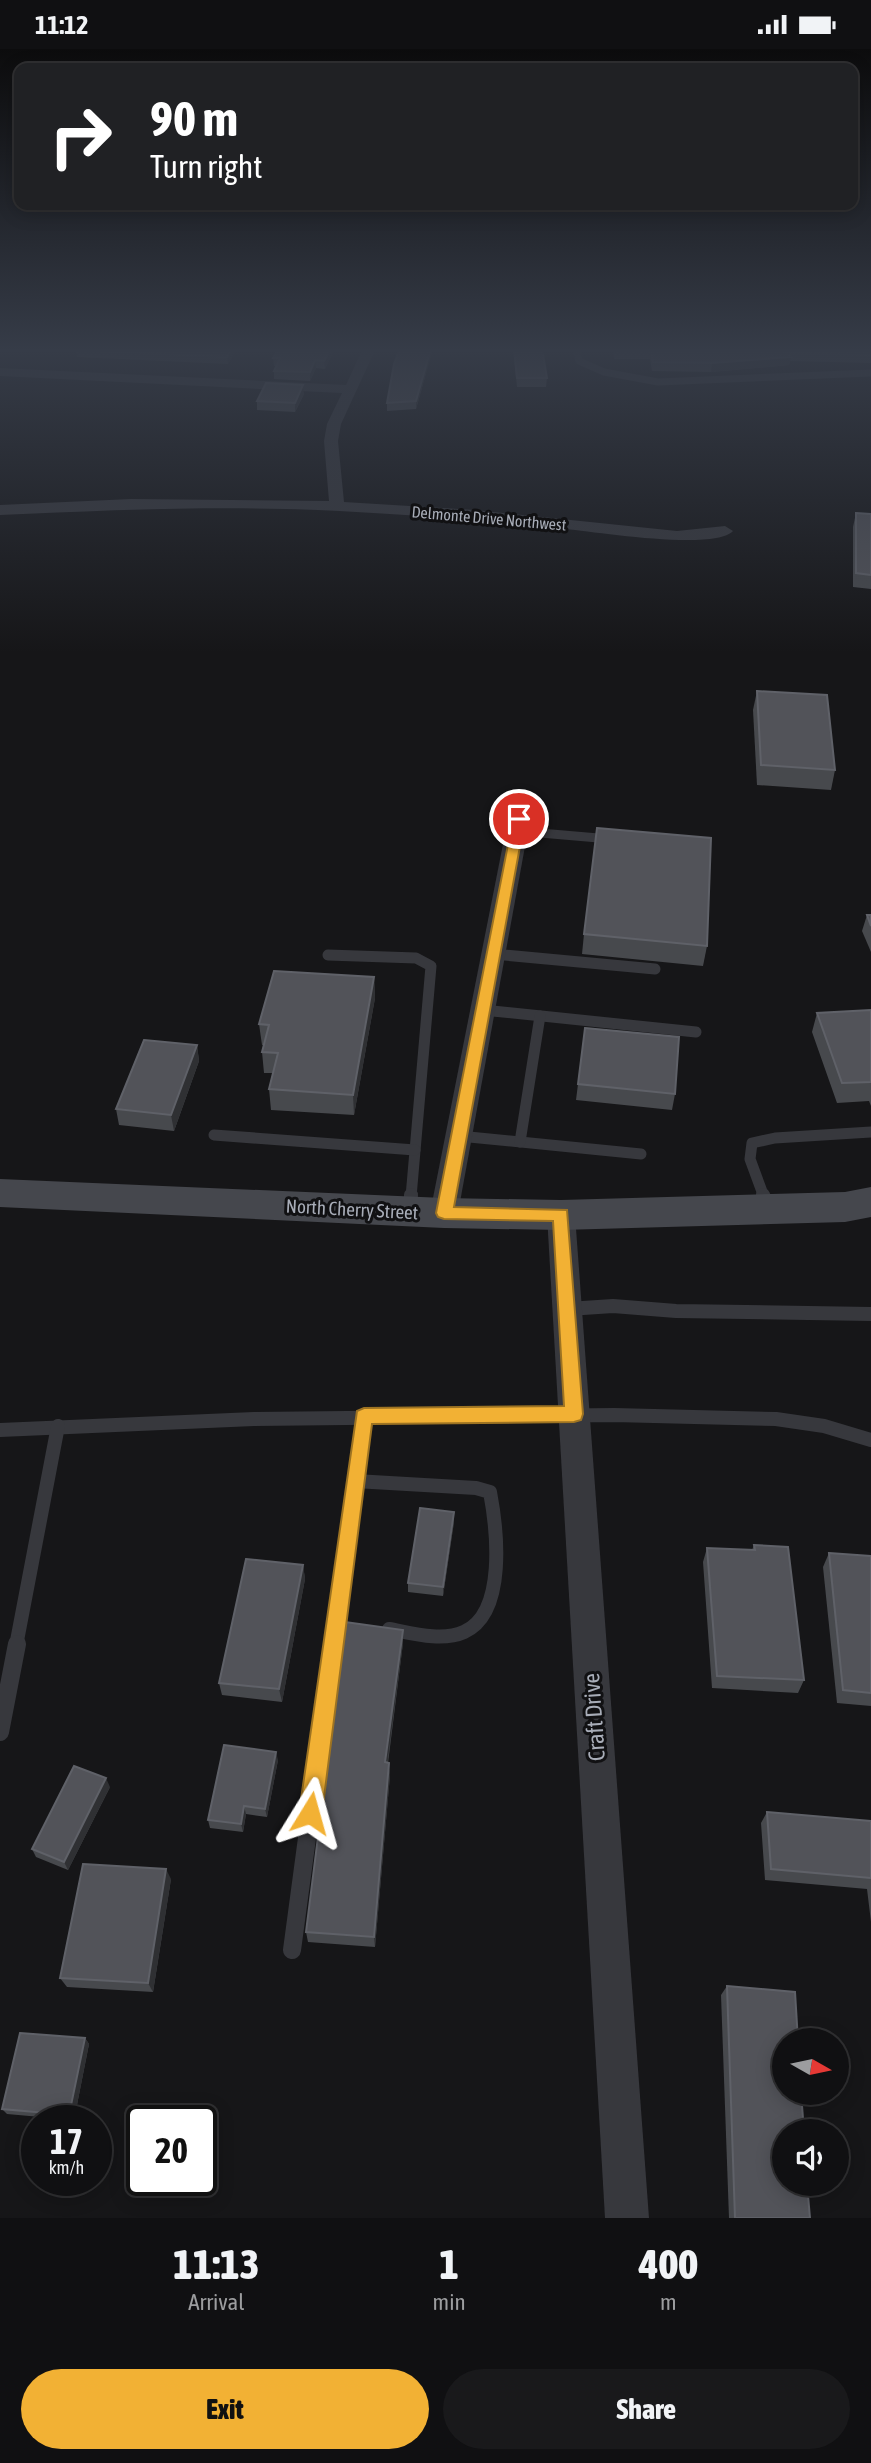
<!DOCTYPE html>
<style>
body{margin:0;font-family:"Asap Condensed",sans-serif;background:#19191b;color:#f1f3f6;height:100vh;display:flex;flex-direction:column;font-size:26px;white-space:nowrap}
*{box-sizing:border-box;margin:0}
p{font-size:23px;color:#9c9d9f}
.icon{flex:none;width:38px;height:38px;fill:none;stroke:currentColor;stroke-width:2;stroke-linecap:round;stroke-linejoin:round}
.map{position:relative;height:2169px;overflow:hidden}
.side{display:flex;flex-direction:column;background:#101012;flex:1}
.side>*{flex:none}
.banner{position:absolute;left:14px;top:14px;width:844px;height:147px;border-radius:14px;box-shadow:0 4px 18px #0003,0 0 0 2px #303032;background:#202124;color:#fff;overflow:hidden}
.needle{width:46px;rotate:99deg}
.controls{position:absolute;left:772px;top:1979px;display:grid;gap:14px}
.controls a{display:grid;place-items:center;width:77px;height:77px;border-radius:50%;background:#101012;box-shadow:0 4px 18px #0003,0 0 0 2px #303032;font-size:35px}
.speed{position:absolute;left:21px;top:2056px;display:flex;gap:14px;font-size:35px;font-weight:700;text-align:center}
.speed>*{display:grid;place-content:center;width:91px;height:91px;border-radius:50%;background:#101012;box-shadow:0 4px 18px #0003,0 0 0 2px #303032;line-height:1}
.speed small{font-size:18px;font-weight:400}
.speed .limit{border:4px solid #111;border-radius:10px;background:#fff;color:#111}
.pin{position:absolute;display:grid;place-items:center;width:60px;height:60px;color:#fff;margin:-30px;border:4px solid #fff;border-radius:50%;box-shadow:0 2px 7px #0007}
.me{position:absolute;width:77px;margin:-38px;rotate:8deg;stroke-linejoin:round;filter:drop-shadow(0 0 5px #0008)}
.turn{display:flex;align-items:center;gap:24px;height:147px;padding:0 21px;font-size:32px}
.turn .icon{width:91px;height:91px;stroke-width:2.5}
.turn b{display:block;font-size:49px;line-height:60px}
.eta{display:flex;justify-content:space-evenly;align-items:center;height:119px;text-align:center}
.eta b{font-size:42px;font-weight:800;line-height:49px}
.cta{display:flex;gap:14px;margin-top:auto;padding:14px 21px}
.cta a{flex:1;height:80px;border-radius:42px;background:#f2b134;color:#111;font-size:28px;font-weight:800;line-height:80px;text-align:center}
.cta a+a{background:#19191b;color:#f1f3f6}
.status{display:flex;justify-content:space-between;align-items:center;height:49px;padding:0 35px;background:#101012;direction:ltr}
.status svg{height:19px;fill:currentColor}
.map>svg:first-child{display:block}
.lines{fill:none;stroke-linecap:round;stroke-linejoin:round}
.service-far4{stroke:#37383d;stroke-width:7}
.service-far3{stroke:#37383d;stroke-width:9}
.service-far2{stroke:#37383d;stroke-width:11}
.service-far1{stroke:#37383d;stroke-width:14}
.service{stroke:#37383d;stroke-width:18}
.minor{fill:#37383d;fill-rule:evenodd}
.secondary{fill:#45474d;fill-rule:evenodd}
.wall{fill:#47494d}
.shaded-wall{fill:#2f3033}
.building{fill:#525359;stroke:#5f6168;stroke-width:2}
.route{fill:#f2b134;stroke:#9d7322;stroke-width:2}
.labels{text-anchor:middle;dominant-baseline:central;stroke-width:6;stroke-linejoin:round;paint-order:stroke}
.far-street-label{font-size:16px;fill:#a8adb8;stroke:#111113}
.street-label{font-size:19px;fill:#a8adb8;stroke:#111113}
.near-street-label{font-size:23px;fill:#a8adb8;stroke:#111113}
</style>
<div class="status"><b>11:12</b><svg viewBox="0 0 49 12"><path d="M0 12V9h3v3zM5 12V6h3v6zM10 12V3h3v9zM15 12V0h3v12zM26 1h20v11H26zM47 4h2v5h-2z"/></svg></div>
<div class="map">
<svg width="871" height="2169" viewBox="0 0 871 2169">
<rect width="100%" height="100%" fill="#161618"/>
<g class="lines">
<!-- service-far4 -->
<polyline class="service-far4" points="576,299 579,312 604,323 658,333 871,324"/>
<!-- service-far3 -->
<polyline class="service-far3" points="517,782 610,790"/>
<!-- service-far2 -->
<g class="service-far2">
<polyline points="493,905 655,920"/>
<polyline points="328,906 416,909 431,917 411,1148"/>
<polyline points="483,961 696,983"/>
<polyline points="214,1086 415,1101"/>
<polyline points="459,1087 641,1105"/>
<polyline points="520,1093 540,967"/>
<polyline points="764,1148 750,1110 752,1094 775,1089 871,1083"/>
</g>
<!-- service-far1 -->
<g class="service-far1">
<polyline points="763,1146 768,1158"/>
<polyline points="410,1162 411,1146"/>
<polyline points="568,1260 613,1257 676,1262 871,1265"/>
<polyline points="0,1381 254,1370 614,1366 776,1370 824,1377 871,1391"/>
<path d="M355,1432l121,7 14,4c7,37 17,121 -26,140 -22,10 -53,1 -75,-3"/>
<polyline points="16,1597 58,1377"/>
<polyline points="333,1597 364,1368"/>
</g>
<!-- service -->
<g class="service">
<polyline points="0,1683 17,1595"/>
<polyline points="292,1901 333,1595"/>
</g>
<!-- minor -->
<g class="minor">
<path d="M363,299h13l-35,76 -3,17 6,61 131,8 202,21 48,-5 8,5c-18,20 -137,1 -167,-2 -75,-8 -151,-14 -227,-18 -113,-6 -226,-1 -339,4v-10l131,-6 198,2 -5,-60 3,-17 15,-31 -342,-17v-8l346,17z"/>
<polygon points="519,764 526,766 530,770 458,1164 454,1171 444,1175 434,1171 430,1164 508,770 512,766"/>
<polygon points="561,1155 571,1158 575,1166 649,2169 605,2169 547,1166 551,1158"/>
</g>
<!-- secondary -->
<polygon class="secondary" points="0,1130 444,1149 561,1151 845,1143 871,1138 871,1168 845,1173 561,1181 444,1179 0,1158"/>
</g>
<!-- wall -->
<g class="wall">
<polygon points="77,299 237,299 228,315 77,308 76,301"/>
<polygon points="279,299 335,299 325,320 316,319 310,332 274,330 274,322 276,317 274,317 273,309"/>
<polygon points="400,299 433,299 416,360 387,362 387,354"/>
<polygon points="513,299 542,299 547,329 546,338 517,338"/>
<polygon points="613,299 871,299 871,314 790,312 789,316 711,323 652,322 650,310 614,310"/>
<polygon points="304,345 295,363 257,361 257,352"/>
<polygon points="856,464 871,465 871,540 853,538 853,478"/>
<polygon points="757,642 835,721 831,741 757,736 753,661"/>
<polygon points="867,866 871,866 871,903 862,882"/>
<polygon points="584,885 707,897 703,917 582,905"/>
<polygon points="374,928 375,949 354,1066 271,1061 269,1040 273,1024 264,1024 262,1003 264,996 262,996 259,975"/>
<polygon points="871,961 871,1057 869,1052 837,1054 812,983 817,964"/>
<polygon points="585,979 675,1045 672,1061 576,1051"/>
<polygon points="197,996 199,1012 174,1082 119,1076 116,1060"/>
<polygon points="454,1463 454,1473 443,1547 408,1543 408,1534"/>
<polygon points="754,1496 804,1631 798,1644 712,1639 703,1513 707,1499 752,1501"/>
<polygon points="829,1504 871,1507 871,1657 837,1654 823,1518"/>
<polygon points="303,1516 305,1530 282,1653 222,1646 219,1634"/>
<polygon points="403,1581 403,1594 388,1714 390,1726 375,1898 308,1893 306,1883"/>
<polygon points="278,1711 267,1768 246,1765 243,1783 210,1779 208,1771"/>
<polygon points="110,1738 68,1821 36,1808 32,1800"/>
<polygon points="767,1763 871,1772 871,1873 867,1840 765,1831 761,1774"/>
<polygon points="171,1830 153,1943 67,1938 60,1929"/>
<polygon points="727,1937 810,2169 729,2169 721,1946"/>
<polygon points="85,1989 89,1995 74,2071 7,2065 2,2060"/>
</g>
<!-- shaded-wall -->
<g class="shaded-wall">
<polygon points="232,299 237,299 228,315 227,308"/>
<polygon points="331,299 335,299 325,320 324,312"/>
<polygon points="431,299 433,299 416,360 416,352"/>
<polygon points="791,308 789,316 711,323 712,314"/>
<polygon points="315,311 316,319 310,332 310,323"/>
<polygon points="303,336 304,345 295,363 295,354"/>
<polygon points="374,928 375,949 354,1066 353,1046"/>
<polygon points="197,996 199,1012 174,1082 171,1066"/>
<polygon points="454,1463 454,1473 443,1547 443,1538"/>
<polygon points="303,1516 305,1530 282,1653 279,1640"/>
<polygon points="403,1581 403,1594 386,1725 385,1713"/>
<polygon points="276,1703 278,1711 267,1768 265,1760"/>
<polygon points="389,1714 390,1726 375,1898 374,1888"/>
<polygon points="106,1729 110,1738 68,1821 64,1813"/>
<polygon points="244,1757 246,1765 243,1783 241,1775"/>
<polygon points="166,1820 171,1830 153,1943 148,1934"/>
<polygon points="85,1989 89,1995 74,2071 69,2066"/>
</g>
<!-- building -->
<g class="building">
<polygon points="77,299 232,299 227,308 76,301"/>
<polygon points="279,299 331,299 324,312 315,311 310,323 274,322 280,309 273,309"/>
<polygon points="400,299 431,299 416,352 387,354 394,315"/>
<polygon points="514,299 542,299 547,329 517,329"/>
<polygon points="615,299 871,299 871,306 787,304 791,308 712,314 653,313 651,302 615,301"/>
<polygon points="266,334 303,336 295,354 257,352"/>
<polygon points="856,464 871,465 871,526 856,524"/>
<polygon points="757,642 827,646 835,721 761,716"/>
<polygon points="597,779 711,789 707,897 584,885"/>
<polygon points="867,866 871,866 871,877"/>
<polygon points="274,922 374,928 353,1046 269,1040 278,1004 262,1003 269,976 259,975"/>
<polygon points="871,961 871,1033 842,1034 817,964"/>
<polygon points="585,979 679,988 675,1045 578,1035"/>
<polygon points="144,991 197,996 171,1066 116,1060"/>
<polygon points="420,1459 454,1463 443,1538 408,1534"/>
<polygon points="754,1496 788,1498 804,1631 717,1627 707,1499 755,1501"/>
<polygon points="829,1504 871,1507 871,1644 843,1641"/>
<polygon points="246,1510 303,1516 279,1640 219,1634"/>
<polygon points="345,1573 403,1581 385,1713 389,1714 374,1888 306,1883"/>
<polygon points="224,1696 276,1703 265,1760 244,1757 241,1775 208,1771"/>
<polygon points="74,1717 106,1729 64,1813 32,1800"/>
<polygon points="767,1763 871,1772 871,1829 771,1820"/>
<polygon points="83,1815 166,1820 148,1934 60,1929"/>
<polygon points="727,1937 795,1943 798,1992 784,1992 784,2044 801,2044 804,2082 784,2082 784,2135 807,2135 810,2169 735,2169"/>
<polygon points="20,1984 85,1989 69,2066 2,2060"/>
</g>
<!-- sky -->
<linearGradient id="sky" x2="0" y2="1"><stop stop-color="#0c0c0d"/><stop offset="0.5" stop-color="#363c48"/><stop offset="1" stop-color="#363c48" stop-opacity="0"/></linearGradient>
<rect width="871" height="603" fill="url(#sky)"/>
<!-- route -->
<polygon class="route" points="519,766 525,770 454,1158 567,1161 583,1365 581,1371 574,1373 372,1375 322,1764 318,1772 310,1775 302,1772 299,1764 357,1362 364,1359 564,1357 553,1172 444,1170 438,1168 436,1164 513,770"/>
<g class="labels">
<!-- far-street labels -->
<g class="far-street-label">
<text transform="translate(489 469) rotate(5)">Delmonte Drive Northwest</text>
</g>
<!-- street labels -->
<g class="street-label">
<text transform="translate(352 1160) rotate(3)">North Cherry Street</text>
</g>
<!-- near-street labels -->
<g class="near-street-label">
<text transform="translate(594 1668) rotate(-94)">Craft Drive</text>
</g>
</g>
</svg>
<div class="controls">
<a><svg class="needle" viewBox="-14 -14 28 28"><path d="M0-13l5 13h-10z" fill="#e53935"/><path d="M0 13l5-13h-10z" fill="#9c9d9f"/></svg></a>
<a><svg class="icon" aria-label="sound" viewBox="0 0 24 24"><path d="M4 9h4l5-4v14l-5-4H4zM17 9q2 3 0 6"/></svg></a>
</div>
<div class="speed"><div>17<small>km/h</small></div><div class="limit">20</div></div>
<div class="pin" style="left:519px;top:770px;background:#d93025"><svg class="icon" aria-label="arrive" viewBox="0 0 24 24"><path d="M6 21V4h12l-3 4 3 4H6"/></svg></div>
<svg class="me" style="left:310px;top:1764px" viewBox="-20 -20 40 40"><path d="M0-17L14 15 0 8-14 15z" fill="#f2b134" stroke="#fff" stroke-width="4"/></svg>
<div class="banner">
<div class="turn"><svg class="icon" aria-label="right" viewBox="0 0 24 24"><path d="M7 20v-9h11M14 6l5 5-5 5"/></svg><div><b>90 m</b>Turn right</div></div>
</div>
</div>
<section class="side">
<div class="eta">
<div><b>11:13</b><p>Arrival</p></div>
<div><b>1</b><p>min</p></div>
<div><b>400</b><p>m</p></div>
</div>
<div class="cta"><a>Exit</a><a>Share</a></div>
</section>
